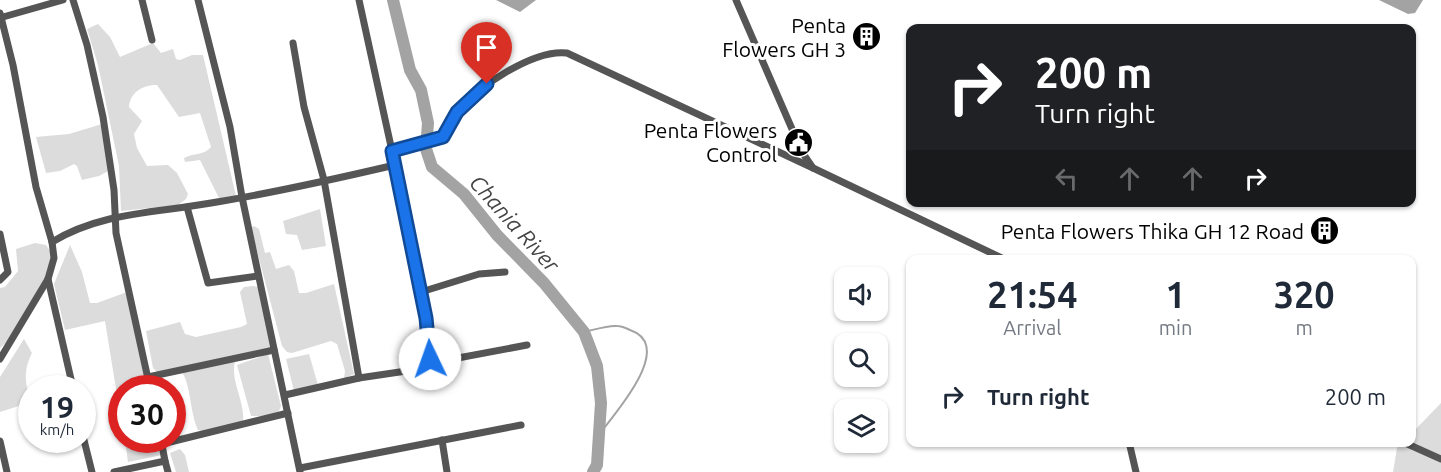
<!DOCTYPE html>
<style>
body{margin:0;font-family:Ubuntu,sans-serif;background:#f6f6f7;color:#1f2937;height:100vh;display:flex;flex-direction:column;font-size:22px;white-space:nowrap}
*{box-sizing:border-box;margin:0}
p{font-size:20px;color:#747a83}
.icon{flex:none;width:33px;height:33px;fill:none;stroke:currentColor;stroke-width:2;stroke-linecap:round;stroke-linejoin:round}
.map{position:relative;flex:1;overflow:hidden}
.panel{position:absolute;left:906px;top:255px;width:510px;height:192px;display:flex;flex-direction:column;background:#fff;border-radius:12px;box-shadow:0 2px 4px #0004}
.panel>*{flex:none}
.top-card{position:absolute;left:906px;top:24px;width:510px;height:183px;border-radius:12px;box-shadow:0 2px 4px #0004;background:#202124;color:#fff;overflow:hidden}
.buttons{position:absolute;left:834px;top:267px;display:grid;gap:12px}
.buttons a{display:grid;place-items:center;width:54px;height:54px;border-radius:12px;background:#fff;box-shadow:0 2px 4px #0004;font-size:30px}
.speed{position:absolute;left:18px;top:375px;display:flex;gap:12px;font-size:30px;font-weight:700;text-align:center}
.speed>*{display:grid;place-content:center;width:78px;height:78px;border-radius:50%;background:#fff;box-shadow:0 2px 4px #0004;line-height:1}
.speed small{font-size:15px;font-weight:400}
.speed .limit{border:9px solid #d22;background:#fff;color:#111}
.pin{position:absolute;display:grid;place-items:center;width:51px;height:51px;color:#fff;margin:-62px -26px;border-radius:50% 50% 50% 0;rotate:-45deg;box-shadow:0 0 6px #0007}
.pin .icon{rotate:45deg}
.me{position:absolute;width:66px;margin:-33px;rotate:357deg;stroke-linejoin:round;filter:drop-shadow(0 0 4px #0008)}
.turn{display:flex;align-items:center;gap:21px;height:126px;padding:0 30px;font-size:27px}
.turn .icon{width:78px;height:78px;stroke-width:2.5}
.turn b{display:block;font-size:42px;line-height:51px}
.lanes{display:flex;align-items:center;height:57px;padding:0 30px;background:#0003;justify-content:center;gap:30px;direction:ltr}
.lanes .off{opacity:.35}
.eta{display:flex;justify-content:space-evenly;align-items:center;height:102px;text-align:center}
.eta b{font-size:36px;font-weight:700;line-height:42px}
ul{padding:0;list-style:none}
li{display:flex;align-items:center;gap:18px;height:78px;padding:0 30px}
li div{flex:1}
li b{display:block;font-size:22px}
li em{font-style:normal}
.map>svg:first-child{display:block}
.green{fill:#dcdcdc}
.water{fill:#a3a3a3}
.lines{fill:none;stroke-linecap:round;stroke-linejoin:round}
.stream{stroke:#a3a3a3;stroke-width:2}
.river{stroke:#a3a3a3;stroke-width:12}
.street{stroke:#555;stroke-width:7}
.route-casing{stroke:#114b97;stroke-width:15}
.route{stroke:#1a73e8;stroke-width:10}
.labels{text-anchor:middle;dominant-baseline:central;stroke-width:6;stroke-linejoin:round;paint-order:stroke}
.poi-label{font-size:21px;fill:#000;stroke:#fff;text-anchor:end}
.water-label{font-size:22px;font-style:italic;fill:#444;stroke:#fff}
</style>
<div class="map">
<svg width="1441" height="472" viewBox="0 0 1441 472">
<rect width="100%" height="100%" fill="#fff"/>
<!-- green -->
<g class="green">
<path d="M98,24l12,13 10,20 33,-14 8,10 12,-4 3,10 4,1 12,-5h11l33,141 -16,4 -20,-40 -15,2 -1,-4c9,-5 21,-3 27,-11l-11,-34 -21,4 -22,-32c-14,0 -27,7 -28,22l13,14 -8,13 3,14 10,18 21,-1 9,8 11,21 -2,5 -8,6 -57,6 -2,-45 -21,-101 -11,-36z"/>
<polygon points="102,124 110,170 99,176 82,180 77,166 74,164 60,171 46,173 36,137 69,134"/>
<polygon points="320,209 326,246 302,250 297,235 286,234 283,221"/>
<polygon points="254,226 259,229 265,253 270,252 276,269 289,265 294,271 299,293 306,293 334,284 354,374 344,379 345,371 337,344 331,341 292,353 287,352 282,346 251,228"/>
<polygon points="35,243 46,245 52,254 51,267 10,339 0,348 0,288 5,287 18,271 16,249"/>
<polygon points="70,245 82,272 90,303 97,303 127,292 148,388 122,388 121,420 105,321 65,330 54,284"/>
<path d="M253,286l5,1 14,58 -5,6 -32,10c-5,21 10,39 8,60l-37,11 -8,-2c-8,-16 -7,-47 -17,-59l-19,6 -9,-9 -7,-37 34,-9 5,12 11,3 45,-10 6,-3 -7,-32 4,-5z"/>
<path d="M24,339l8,14c-9,18 -7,30 -1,49l-31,10v-35z"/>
<polygon points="268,354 281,406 279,411 268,416 251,416 237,365"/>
<polygon points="309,354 318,385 294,391 286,359"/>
<polygon points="1441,403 1441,472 1393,472 1397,448 1402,443 1412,442 1412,433"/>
<polygon points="125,440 159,440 162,455 128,462"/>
<polygon points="180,449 185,455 189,472 176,472 170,453"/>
</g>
<!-- water -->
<g class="water">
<polygon points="496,0 536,0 520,12"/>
<polygon points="1379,0 1423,0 1415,13 1408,14"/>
</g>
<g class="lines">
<!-- stream -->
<path class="stream" d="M584,332c10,-2 23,-7 33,-6 4,0 9,2 13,4 44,15 -10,77 -25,97"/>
<!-- river -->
<polyline class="river" points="393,0 410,70 421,90 428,123 426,149 432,167 464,194 497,235 544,283 584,332 597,366 601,403 597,465 593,472"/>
<!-- street -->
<g class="street">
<polyline points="73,0 87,45 103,117 114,190 116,233 150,388"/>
<polyline points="142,0 152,40"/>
<polyline points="198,0 230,127 242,197 300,472"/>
<polyline points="359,0 392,151"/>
<polyline points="736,0 802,152 813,168 1006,260"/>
<polyline points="0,13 13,65 36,187 52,242 54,258 48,279 0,359"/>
<polyline points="3,17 63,0"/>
<polyline points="293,43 304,107 324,180 359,378"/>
<polyline points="187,207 208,283 258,276"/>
<polyline points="0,234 8,272 0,280"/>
<path d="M52,242c49,-30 104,-29 159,-39 62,-10 124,-24 184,-38"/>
<polyline points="48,279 73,388"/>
<polyline points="421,292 479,274 505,272"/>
<polyline points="426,364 527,345"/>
<polyline points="148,377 274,350"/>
<path d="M285,395l74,-17 54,-8 17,-11 -4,-41 -34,-167 51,-14c6,-6 7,-17 13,-24 20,-26 78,-64 111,-60l246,115"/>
<polyline points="82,432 92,472"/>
<polyline points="161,440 165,461"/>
<polyline points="442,440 447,472"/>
<polyline points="0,441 7,472"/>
<polyline points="1129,442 1136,472"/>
<polyline points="1403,442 1441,459"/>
<polyline points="162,444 288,413"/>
<polyline points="300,468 521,425"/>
<polyline points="114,472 165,461 168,472"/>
</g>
</g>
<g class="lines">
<defs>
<polyline id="route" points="430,359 426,318 392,151 443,137 457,112 487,84"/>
</defs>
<!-- route casing -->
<use href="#route" class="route-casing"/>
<!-- route -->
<use href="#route" class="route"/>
</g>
<!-- icons -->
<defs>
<symbol id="building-disc" viewBox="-11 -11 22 22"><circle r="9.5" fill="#000" stroke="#fff"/><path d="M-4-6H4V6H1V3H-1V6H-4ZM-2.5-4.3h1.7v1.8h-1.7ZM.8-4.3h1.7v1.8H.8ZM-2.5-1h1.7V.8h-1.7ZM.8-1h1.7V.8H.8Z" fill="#fff"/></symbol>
<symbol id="civic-disc" viewBox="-11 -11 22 22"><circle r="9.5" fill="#000" stroke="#fff"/><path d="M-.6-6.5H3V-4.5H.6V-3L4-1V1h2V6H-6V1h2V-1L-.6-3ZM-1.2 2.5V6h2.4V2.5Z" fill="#fff"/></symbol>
</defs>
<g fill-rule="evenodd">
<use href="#building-disc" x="850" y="20" width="33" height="33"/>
<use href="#civic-disc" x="782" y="126" width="33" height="33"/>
<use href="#building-disc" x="1308" y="214" width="33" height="33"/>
</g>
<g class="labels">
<!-- poi labels -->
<g class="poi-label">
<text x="846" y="25">Penta<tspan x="846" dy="24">Flowers GH 3</tspan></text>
<text x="777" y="130">Penta Flowers<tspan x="777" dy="24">Control</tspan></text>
<text x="1304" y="231">Penta Flowers Thika GH 12 Road</text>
</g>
<!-- water labels -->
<g class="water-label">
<text transform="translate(515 223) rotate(48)">Chania River</text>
</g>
</g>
</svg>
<div class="buttons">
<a><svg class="icon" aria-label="sound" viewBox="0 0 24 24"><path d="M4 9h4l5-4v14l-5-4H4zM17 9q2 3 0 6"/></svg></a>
<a><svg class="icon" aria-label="search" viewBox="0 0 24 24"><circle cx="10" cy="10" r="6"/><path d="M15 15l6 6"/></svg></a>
<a><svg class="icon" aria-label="layers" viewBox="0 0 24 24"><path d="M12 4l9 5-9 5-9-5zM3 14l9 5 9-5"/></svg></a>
</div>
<div class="speed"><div>19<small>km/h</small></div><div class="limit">30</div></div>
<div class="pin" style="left:487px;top:84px;background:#d93025"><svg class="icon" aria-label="arrive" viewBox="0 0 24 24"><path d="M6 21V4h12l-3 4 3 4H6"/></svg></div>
<svg class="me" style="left:430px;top:359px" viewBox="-20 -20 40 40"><circle r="19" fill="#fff"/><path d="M0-13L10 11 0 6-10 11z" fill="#1a73e8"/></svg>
<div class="top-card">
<div class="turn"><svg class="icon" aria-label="right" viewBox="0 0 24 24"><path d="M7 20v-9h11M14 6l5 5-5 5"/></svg><div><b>200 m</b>Turn right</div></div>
<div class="lanes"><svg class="icon off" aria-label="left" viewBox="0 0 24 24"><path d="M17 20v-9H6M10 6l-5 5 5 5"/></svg><svg class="icon off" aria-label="ahead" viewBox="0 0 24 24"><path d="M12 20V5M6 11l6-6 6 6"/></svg><svg class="icon off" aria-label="ahead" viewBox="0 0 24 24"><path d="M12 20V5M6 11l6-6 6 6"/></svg><svg class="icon" aria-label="right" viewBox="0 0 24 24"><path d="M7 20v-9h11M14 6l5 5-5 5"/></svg></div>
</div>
<section class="panel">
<div class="eta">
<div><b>21:54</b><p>Arrival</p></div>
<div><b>1</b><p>min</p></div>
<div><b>320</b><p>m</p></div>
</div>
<ul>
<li><svg class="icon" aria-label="right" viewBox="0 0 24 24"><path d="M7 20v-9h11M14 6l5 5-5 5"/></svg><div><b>Turn right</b></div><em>200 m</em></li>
</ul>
</section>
</div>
